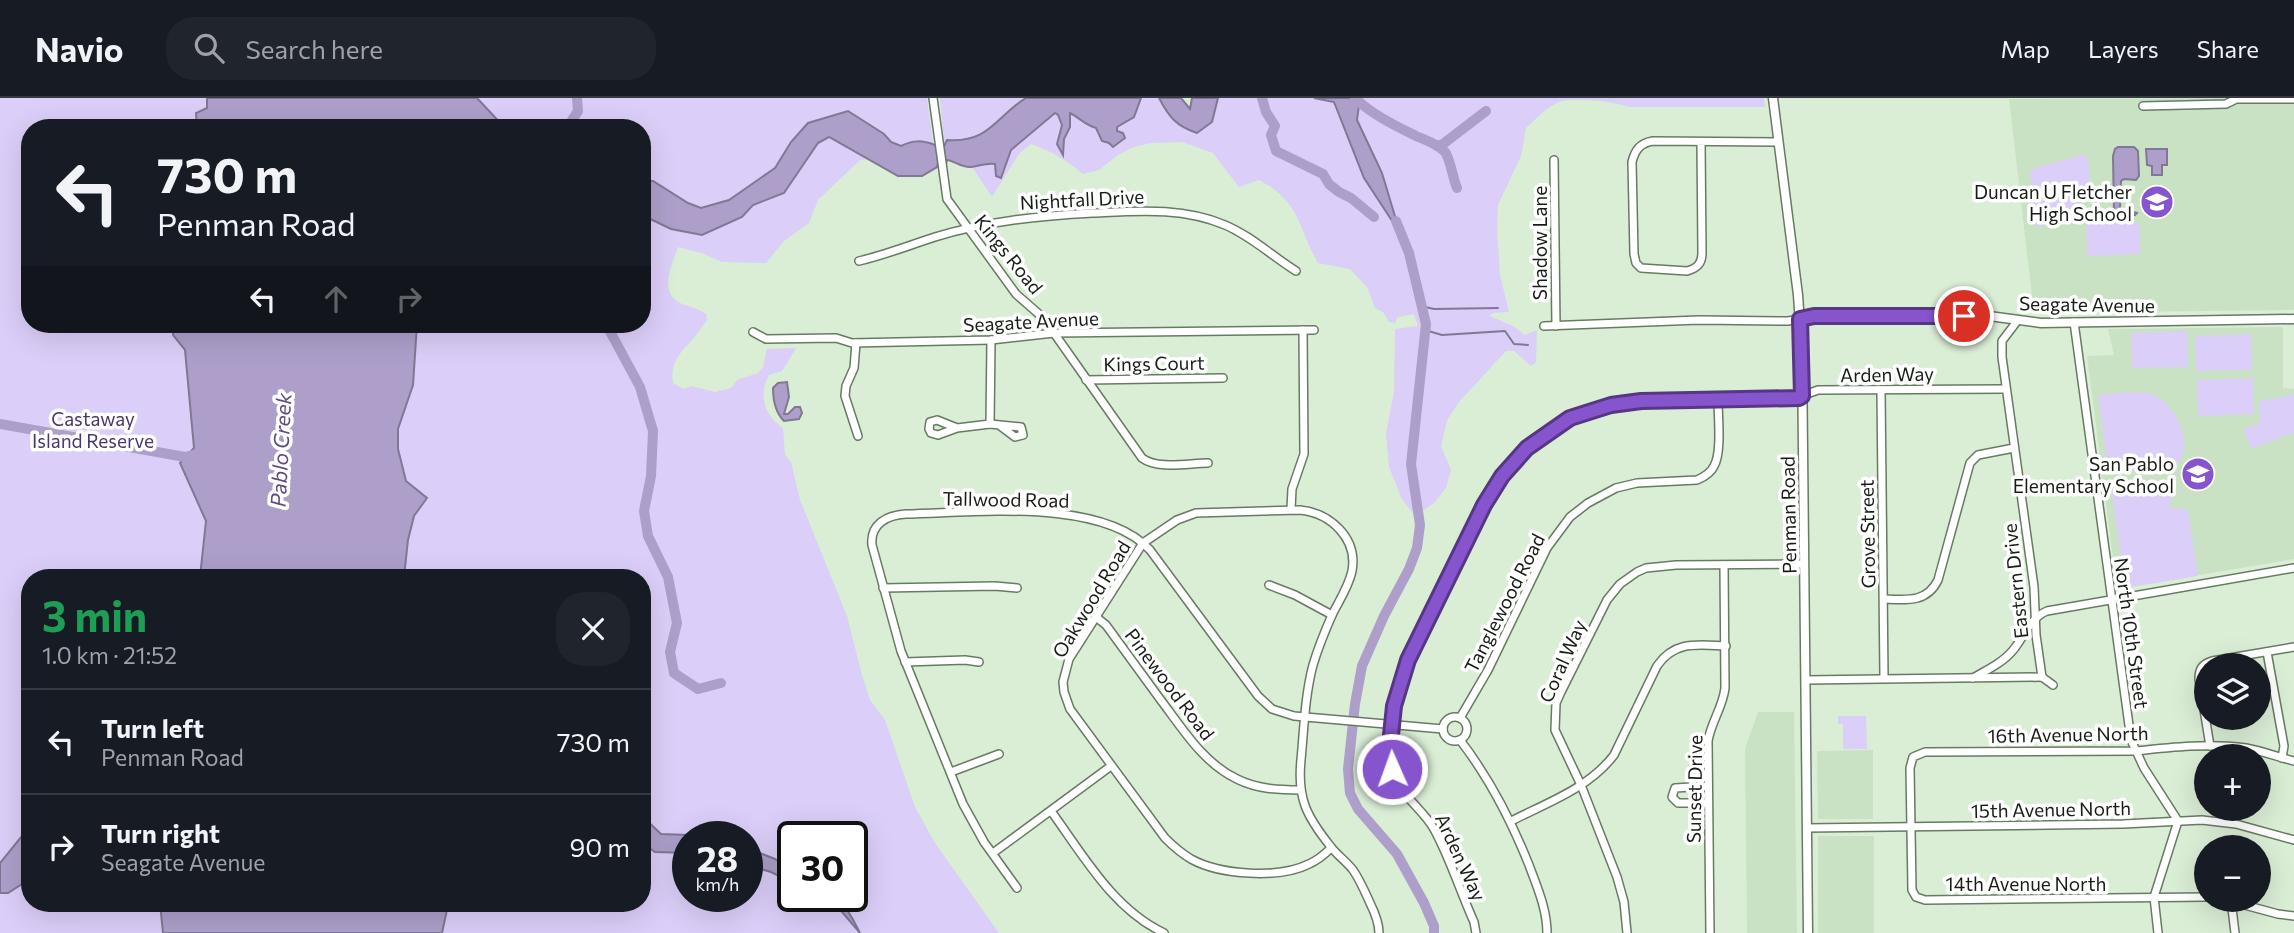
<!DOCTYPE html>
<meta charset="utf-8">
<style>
body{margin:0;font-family:Commissioner,sans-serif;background:#20242c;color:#f1f3f6;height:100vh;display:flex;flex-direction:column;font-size:26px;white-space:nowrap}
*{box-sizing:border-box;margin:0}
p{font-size:23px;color:#9ea1a6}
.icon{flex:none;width:38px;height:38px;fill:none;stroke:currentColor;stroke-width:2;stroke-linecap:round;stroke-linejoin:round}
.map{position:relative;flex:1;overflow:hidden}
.drawer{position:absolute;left:21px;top:471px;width:630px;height:343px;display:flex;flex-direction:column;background:#171b24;border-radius:28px;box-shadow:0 7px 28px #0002}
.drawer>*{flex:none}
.top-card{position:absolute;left:21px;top:21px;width:630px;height:214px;border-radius:28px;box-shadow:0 7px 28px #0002;background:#171b24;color:#f1f3f6;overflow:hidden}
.controls{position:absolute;left:2194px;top:555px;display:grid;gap:14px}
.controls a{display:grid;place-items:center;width:77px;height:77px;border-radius:50%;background:#171b24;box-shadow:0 7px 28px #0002;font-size:35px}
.speed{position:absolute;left:672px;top:723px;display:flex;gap:14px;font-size:35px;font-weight:700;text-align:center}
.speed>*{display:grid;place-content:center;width:91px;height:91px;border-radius:50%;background:#171b24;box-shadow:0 7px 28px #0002;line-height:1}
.speed small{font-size:18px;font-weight:400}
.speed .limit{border:4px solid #111;border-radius:10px;background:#fff;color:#111}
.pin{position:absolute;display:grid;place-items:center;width:60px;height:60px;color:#fff;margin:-30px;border:4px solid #fff;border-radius:50%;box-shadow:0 2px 7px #0007}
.me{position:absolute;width:77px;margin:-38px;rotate:358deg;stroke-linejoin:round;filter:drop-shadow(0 0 5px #0008)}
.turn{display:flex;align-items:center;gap:24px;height:147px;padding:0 21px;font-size:32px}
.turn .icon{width:91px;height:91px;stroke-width:2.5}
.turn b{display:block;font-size:49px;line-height:60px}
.lanes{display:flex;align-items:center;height:66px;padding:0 21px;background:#0003;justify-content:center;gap:35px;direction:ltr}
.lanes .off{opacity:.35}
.round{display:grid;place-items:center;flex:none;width:74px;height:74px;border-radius:28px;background:#20242c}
.headline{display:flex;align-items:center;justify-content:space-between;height:119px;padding:0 21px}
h1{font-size:42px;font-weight:700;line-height:52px;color:#1e9e55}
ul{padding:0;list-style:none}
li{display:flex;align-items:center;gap:21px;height:105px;padding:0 21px;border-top:2px solid #363941}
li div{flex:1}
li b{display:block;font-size:26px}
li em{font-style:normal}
header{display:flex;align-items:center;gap:42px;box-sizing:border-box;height:98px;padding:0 35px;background:#171b24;border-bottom:2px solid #363941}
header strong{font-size:33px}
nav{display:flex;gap:38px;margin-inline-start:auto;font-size:24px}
.search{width:490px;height:63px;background:#20242c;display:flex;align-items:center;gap:18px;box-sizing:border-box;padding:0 24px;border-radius:28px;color:#9ea1a6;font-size:26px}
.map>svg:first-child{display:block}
.built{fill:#cae2c4}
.green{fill:#dbcef8}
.water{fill:#ad9fca;stroke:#807894;stroke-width:2}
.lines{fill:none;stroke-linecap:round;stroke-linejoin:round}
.stream{stroke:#807894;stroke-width:2}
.river{stroke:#ad9fca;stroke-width:10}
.minor-casing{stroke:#697a64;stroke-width:10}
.tertiary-casing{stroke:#697a64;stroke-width:11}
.minor{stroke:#fff;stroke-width:7}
.tertiary{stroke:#fff;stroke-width:8}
.route-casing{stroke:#573785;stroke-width:18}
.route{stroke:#8654cd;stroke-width:12}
.labels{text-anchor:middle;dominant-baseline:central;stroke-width:7;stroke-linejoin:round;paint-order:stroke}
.poi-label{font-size:19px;fill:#171d15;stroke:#fff;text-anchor:end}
.street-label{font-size:19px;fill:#171d15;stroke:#fff}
.park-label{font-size:19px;fill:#4b366d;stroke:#fff}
.water-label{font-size:21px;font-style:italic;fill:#5e4982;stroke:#fff}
</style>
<header>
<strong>Navio</strong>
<div class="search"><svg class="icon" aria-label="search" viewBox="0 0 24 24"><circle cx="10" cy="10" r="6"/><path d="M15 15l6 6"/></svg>Search here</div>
<nav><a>Map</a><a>Layers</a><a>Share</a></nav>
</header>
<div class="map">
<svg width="2294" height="835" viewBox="0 0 2294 835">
<rect width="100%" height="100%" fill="#daedd5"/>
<!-- built -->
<g class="built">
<polygon points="2294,0 2294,212 2034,215 2009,1"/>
<polygon points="2283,229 2283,290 2294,291 2294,461 2117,491 2087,258 2114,257 2108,231"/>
<polygon points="1758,614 1794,614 1797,835 1747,835 1745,651"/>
<polygon points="1873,652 1873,721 1818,721 1817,653"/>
<rect x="1818" y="738" width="56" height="97"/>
</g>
<!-- green -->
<g class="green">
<polygon points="0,0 207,0 207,10 196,15 197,30 30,30 30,226 174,226 173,237 185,252 194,350 180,365 206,423 200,479 30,480 30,728 0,765"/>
<path d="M477,0h450l6,46c-12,-4 -21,-4 -32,2l-10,-4 -7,-8 -36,-23 -57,31 -16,26 -46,32 -28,8 -13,-5 -35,-22h-11v-53h-137z"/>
<path d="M940,0h86c-30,18 -36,45 -79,42l-3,3z"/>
<path d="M1141,0h18l8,15 45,9 6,-24h96l20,4 30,76 35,52 -17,-57 -25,-53 3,-22h404l1,9h-136c-18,-6 -49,-9 -67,-6 -14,4 -26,18 -36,27l-5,28 -23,49 -1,25 3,45 9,37 -16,1 -3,3 23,10 12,9 12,-5 -1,32 -5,4 -17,-15h-8l-47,51 -12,18 -6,26 10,24 -5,18 -12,15 -19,13 -13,-17 -13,-32 -3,-34 8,-41 1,-63 23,-3 -4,-12 -17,3 -2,6 -6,-1 -5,-9 -9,-5 -8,-21 -17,-18 -32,-6c-21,-37 -17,-61 -59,-83l-20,7 -26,-34 -31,-11 -31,1 -17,4 -16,8 -19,15 -16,4c-15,-13 -33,-24 -52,-30l-12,10 -27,43 -20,-30 7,-4 16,1 7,12 9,-25 44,-38 3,1 4,11 -5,19 7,3v-8l6,-12v-14c10,5 15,12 26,15l6,12 15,-9v-4l17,-10z"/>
<path d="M829,39l41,22 -10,1 -42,40 -9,23 -25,18 -18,22 -44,-1 -20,-9 -24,-6c-6,18 -20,45 2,56 9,4 18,5 26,11l1,6c-5,6 -9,13 -14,19 -14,15 -23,23 -20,44l11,6 7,-3 24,6 16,-4 6,-8 21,-7 5,-6 4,-18 29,-1 -14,23 -13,4c-11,20 -5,40 14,53l2,27 6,7 9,38 47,116 15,59 8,25 15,20 30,87 20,36 64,90h-557l6,-28 3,-2h191v-60l13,9 33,1v43h59v-31l24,7 22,11v13h24l20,10 9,1 -16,-11h22v-60h-59v35l-18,-12 -28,-11v-12l-86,-2 -19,-18v-238l-238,-1 4,-37 6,-24 13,-18 -22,-17 -7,-32v-20l15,-44 4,-61h225v-109l29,14 71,-12 11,-12 31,-12 34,-50z"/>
<path d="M2085,56c13,29 -3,63 -34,71 -5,1 -11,1 -16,1l-5,-54 5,-4z"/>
<polygon points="2139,125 2140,156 2087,158 2086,126"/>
<polygon points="2187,233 2188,269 2132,270 2131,235"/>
<polygon points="2251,236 2252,272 2196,273 2195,238"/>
<polygon points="2253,280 2254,316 2198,318 2197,282"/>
<path d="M2129,294c7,1 16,0 22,2 20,6 36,36 33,56 -1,6 -5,10 -8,15l-61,8 -7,-4 -10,-74z"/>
<polygon points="2294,297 2294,334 2252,351 2243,331 2260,325 2259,303"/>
<polygon points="2170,383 2172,401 2169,410 2188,412 2198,478 2125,490 2112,394 2116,389"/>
<polygon points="1838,618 1866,618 1867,651 1843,651 1843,626 1838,626"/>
<polygon points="30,781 30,805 160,805 163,835 0,835 0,795 9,795"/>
</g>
<!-- water -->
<g class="water">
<polygon points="207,0 477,0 505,30 197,30 196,15 207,10"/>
<path d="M1026,0h115l-7,19 -17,10v4l6,2 2,5 -12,9 -4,-4 -7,-2 -6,-13c-11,-3 -16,-10 -26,-15v14l-6,12 -1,16 -6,-11 5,-19 -4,-10 -3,-2 -44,37 -10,28 -5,-2 -1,-12c-10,-1 -16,2 -24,3 -9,1 -16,-6 -24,-7l-1,4 -3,-3 -5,1 -1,5 -15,9h-24l-69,-39 -11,6 -34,50 -31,12 -11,12 -40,18 -31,-6 -29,-14v-34h11l35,22 13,5 28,-8 46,-32 16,-26 17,-19 40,-12 36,23 7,8 10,4c12,-6 21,-6 34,-1l2,5h5l5,-10c43,3 49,-24 79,-42z"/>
<path d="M1159,0h22l9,11 2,-11h26l-6,24 -15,11c-21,-7 -28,-16 -38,-35z"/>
<polygon points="1314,0 1360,0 1357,22 1382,75 1400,135 1364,80 1334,4"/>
<path d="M2118,49h16l4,4 1,25 -3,4 -12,-1 -3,2 -1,28c6,3 11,2 17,4l-2,2 -18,2 -3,-3 -1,-58 2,-7z"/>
<polygon points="2146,51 2167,51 2167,67 2162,67 2162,77 2152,77 2152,68 2147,67"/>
<polygon points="174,226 417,226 413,287 398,331 398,351 406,383 427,400 414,418 408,442 404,479 200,479 206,423 180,365 194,350 185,252 173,237"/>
<path d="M787,284l2,15 -5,17h4l7,-7h5l2,6 -3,6 -15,2c-9,-9 -11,-20 -11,-33l5,-5z"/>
<polygon points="642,718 661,736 717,738 688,738 688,755 655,754 642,745"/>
<polygon points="30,728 30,781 8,795 0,795 0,765"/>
<polygon points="747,750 775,761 793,773 793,785 771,774 747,767"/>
<path d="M817,798c27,0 32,16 43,37l-23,-27z"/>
<polygon points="160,805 451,805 448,807 442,835 163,835"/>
</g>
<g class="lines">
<!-- stream -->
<g class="stream">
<polyline points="1421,208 1434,211 1498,210"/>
<polyline points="1425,232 1442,237 1505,233 1514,246 1528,247"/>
</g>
<!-- river -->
<g class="river">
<polyline points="1262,0 1266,14 1275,28 1271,37 1276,53 1323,76 1329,86 1339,94 1351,100 1374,119"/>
<path d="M1355,0c16,16 41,28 61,38 9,4 22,8 29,16 5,6 8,27 12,36"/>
<polyline points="567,30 578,13 577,0"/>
<polyline points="1437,48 1443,46 1486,13"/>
<polyline points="1396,123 1409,155 1426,226 1411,366 1420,427 1417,450 1409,471 1384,518 1362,568 1355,606 1348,671 1350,695 1358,711 1397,756 1424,805 1434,828 1434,835"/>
<polyline points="606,226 640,289 653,333 651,378 644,413 648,438 668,479 677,525 670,554 674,575 698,591 721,585"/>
<polyline points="0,326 185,359 197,356"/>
</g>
<defs>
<g id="minor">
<path d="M933,0l14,101 69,95 24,21 14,18 88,125c16,12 47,5 66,5"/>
<polyline points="2143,8 2226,6 2236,1 2294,1"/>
<path d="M1701,44l1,111c0,11 -5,15 -15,18l-46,-3 -5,-5 -2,-9 -2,-92c3,-12 8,-19 21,-21l125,1"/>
<polyline points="1554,62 1556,228"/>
<path d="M859,163c26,-6 51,-16 76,-24 52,-16 104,-21 158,-24 45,-2 89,-6 132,12 26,11 47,31 71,46"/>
<polyline points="2018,222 2002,243 2002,259 2034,489 2036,537 2042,579"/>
<polyline points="2074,224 2131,642 2144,670 2178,723 2154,799 2158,835"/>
<polyline points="1544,228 1699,222 1788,223 1800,221"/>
<polyline points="753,234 766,241 836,240 852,245 991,242 1054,235 1314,232"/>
<polyline points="856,245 854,270 846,288 845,298 858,338"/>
<polyline points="1086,282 1223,280"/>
<polyline points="1881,292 1884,580"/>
<polyline points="990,326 1021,329 1023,337 1015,339 999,327"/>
<polyline points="957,330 937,322 930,324 929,331 931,335 938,337 957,330 990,326 991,242"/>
<polyline points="1291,411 1292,391 1304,356 1303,232"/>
<polyline points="1269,487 1295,497 1332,517"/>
<polyline points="883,490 995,488 1017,490"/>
<path d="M1884,501c22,1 43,4 54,-19l32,-117 8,-8 36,-7"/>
<path d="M1096,519l10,8c18,25 36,49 54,74 22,29 43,64 77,80 20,10 41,11 63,11"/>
<polyline points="2267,554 2284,648 2282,660"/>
<polyline points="905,564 965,562 979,564"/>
<polyline points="2042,579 2053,587"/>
<path d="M1973,580c14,-8 31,-16 41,-29 11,-14 16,-31 33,-38l247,-43"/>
<polyline points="1806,582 2042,579"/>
<circle cx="1455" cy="631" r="12"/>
<path d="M1460,620l28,-48 59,-122 23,-31 18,-14 28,-15 21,-5 60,-3c7,-3 14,-7 17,-14 8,-13 4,-50 4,-66"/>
<path d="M1460,642c30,39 51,80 69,125 8,22 18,44 18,68"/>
<path d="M2210,648l-11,-67c0,-10 3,-15 13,-18l82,-14"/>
<polyline points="951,674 999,656"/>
<polyline points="1708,688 1675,690 1672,699 1678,705 1708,705"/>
<path d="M1051,713c32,44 62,98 113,122"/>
<path d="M1511,723c36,-18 78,-33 103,-66l43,-89c18,-26 41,-21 69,-20"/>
<polyline points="1807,730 2123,726 2202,722 2236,726 2294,742"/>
<path d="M1331,750c-6,6 -13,12 -22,16 -30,15 -89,11 -118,-5 -10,-6 -18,-13 -26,-21l-95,-129 -6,-17 -1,-10 6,-23 74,-116 34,-23 19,-7 104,-3c30,3 58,28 52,61 -3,15 -13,30 -20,44 -7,16 -14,33 -19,50 -8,30 -9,63 -12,95 -4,39 6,57 30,87 6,8 15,14 22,23 7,10 12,22 17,33 5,10 9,19 9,30"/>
<polyline points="993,755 1111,668"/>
<path d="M1017,790l-33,-46 -21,-38 -62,-153 -29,-106c-2,-21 15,-30 34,-31 67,-1 195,-17 244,36l108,146 14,13 22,7 149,13"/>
<path d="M2207,799l-282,3 -9,-3 -4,-7 -2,-122 3,-11 12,-5 211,-1c36,-4 74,-8 110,-3 16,3 32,9 48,13"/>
<polyline points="2226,802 2278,816 2294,818"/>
<polyline points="2231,802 2235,835"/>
<path d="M1476,835l-2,-11c-14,-31 -24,-64 -40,-93 -12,-21 -37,-36 -42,-60 -6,-29 1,-62 9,-90 8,-28 25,-55 38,-81 25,-50 48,-112 89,-151 28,-26 63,-39 100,-45l165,-3 25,-9 187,-1"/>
<polyline points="1627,835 1624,804 1617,779 1581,687 1555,632 1556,605 1561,594 1607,502 1620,486 1637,474 1646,470 1676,467 1804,466"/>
<path d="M1710,835l-2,-192c3,-19 15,-34 17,-53l-1,-123"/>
</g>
<g id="tertiary">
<polyline points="1773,0 1798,197 1802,255 1808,835"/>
<polyline points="1800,221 1814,218 1989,218 2041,225 2294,221"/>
</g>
</defs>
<!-- minor casing -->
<use href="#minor" class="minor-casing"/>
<!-- tertiary casing -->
<use href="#tertiary" class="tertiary-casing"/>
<!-- minor -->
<use href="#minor" class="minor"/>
<!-- tertiary -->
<use href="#tertiary" class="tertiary"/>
</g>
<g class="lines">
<defs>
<polyline id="route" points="1392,671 1390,647 1394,608 1408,562 1484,407 1502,378 1527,350 1570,320 1611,307 1641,303 1799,300 1802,298 1800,221 1814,218 1964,218"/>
</defs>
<!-- route casing -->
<use href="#route" class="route-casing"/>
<!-- route -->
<use href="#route" class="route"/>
</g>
<!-- icons -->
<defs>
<symbol id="school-disc" viewBox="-11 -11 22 22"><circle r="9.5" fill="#8654cd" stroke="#fff"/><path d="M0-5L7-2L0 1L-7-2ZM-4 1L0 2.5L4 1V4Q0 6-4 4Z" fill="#fff"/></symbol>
</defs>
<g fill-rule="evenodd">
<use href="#school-disc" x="2138" y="85" width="38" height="38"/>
<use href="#school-disc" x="2179" y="357" width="38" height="38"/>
</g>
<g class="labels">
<!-- poi labels -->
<g class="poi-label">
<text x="2132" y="93">Duncan U Fletcher<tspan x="2132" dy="22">High School</tspan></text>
<text x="2174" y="365">San Pablo<tspan x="2174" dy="22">Elementary School</tspan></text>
</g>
<!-- street labels -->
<g class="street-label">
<text transform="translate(1082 101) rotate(-3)">Nightfall Drive</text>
<text transform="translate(1539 145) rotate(-90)">Shadow Lane</text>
<text transform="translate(1009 156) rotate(51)">Kings Road</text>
<text transform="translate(2087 206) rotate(1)">Seagate Avenue</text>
<text transform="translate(1031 223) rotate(-3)">Seagate Avenue</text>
<text transform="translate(1154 265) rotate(-1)">Kings Court</text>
<text transform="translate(1887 276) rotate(-1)">Arden Way</text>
<text transform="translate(1006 401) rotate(1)">Tallwood Road</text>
<text transform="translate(1788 417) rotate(-91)">Penman Road</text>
<text transform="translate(1867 436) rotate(-91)">Grove Street</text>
<text transform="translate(2015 483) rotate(-96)">Eastern Drive</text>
<text transform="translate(1091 501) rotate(-59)">Oakwood Road</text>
<text transform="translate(1504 505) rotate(-63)">Tanglewood Road</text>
<text transform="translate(2132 535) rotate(82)">North 10th Street</text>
<text transform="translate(1562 563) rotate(-66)">Coral Way</text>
<text transform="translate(1170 586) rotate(53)">Pinewood Road</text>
<text transform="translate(2068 636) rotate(-1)">16th Avenue North</text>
<text transform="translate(1694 691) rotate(-89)">Sunset Drive</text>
<text transform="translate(2051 711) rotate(-1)">15th Avenue North</text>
<text transform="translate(1461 759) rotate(65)">Arden Way</text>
<text x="2026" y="785">14th Avenue North</text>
</g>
<!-- park labels -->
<g class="park-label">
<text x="93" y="320">Castaway<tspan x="93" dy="22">Island Reserve</tspan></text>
</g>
<!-- water labels -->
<g class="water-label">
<text transform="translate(280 352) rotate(-87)">Pablo Creek</text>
</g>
</g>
</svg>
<div class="controls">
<a><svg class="icon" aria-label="layers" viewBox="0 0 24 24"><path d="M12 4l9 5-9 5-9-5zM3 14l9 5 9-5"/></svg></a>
<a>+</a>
<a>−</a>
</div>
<div class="speed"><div>28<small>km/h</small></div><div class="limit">30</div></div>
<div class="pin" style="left:1964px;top:218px;background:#d93025"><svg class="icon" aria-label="arrive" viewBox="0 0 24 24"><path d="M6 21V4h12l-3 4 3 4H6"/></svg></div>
<svg class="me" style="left:1392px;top:671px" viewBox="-20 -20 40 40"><circle r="17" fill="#8654cd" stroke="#fff" stroke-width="3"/><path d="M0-11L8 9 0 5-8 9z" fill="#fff"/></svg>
<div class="top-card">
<div class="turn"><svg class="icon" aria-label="left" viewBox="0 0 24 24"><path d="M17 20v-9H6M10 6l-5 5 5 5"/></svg><div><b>730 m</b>Penman Road</div></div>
<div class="lanes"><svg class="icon" aria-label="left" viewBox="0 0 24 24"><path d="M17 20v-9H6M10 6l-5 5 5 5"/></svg><svg class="icon off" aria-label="ahead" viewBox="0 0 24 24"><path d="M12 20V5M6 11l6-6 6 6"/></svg><svg class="icon off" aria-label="right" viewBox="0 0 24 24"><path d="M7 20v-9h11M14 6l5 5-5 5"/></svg></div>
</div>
<section class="drawer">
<div class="headline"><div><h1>3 min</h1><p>1.0 km · 21:52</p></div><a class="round"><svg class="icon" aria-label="close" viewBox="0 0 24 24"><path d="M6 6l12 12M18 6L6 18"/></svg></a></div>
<ul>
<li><svg class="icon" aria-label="left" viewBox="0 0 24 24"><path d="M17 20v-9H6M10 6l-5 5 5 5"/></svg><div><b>Turn left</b><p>Penman Road</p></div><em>730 m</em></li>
<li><svg class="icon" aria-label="right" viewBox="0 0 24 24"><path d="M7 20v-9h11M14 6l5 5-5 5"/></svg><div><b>Turn right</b><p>Seagate Avenue</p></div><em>90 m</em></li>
</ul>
</section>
</div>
